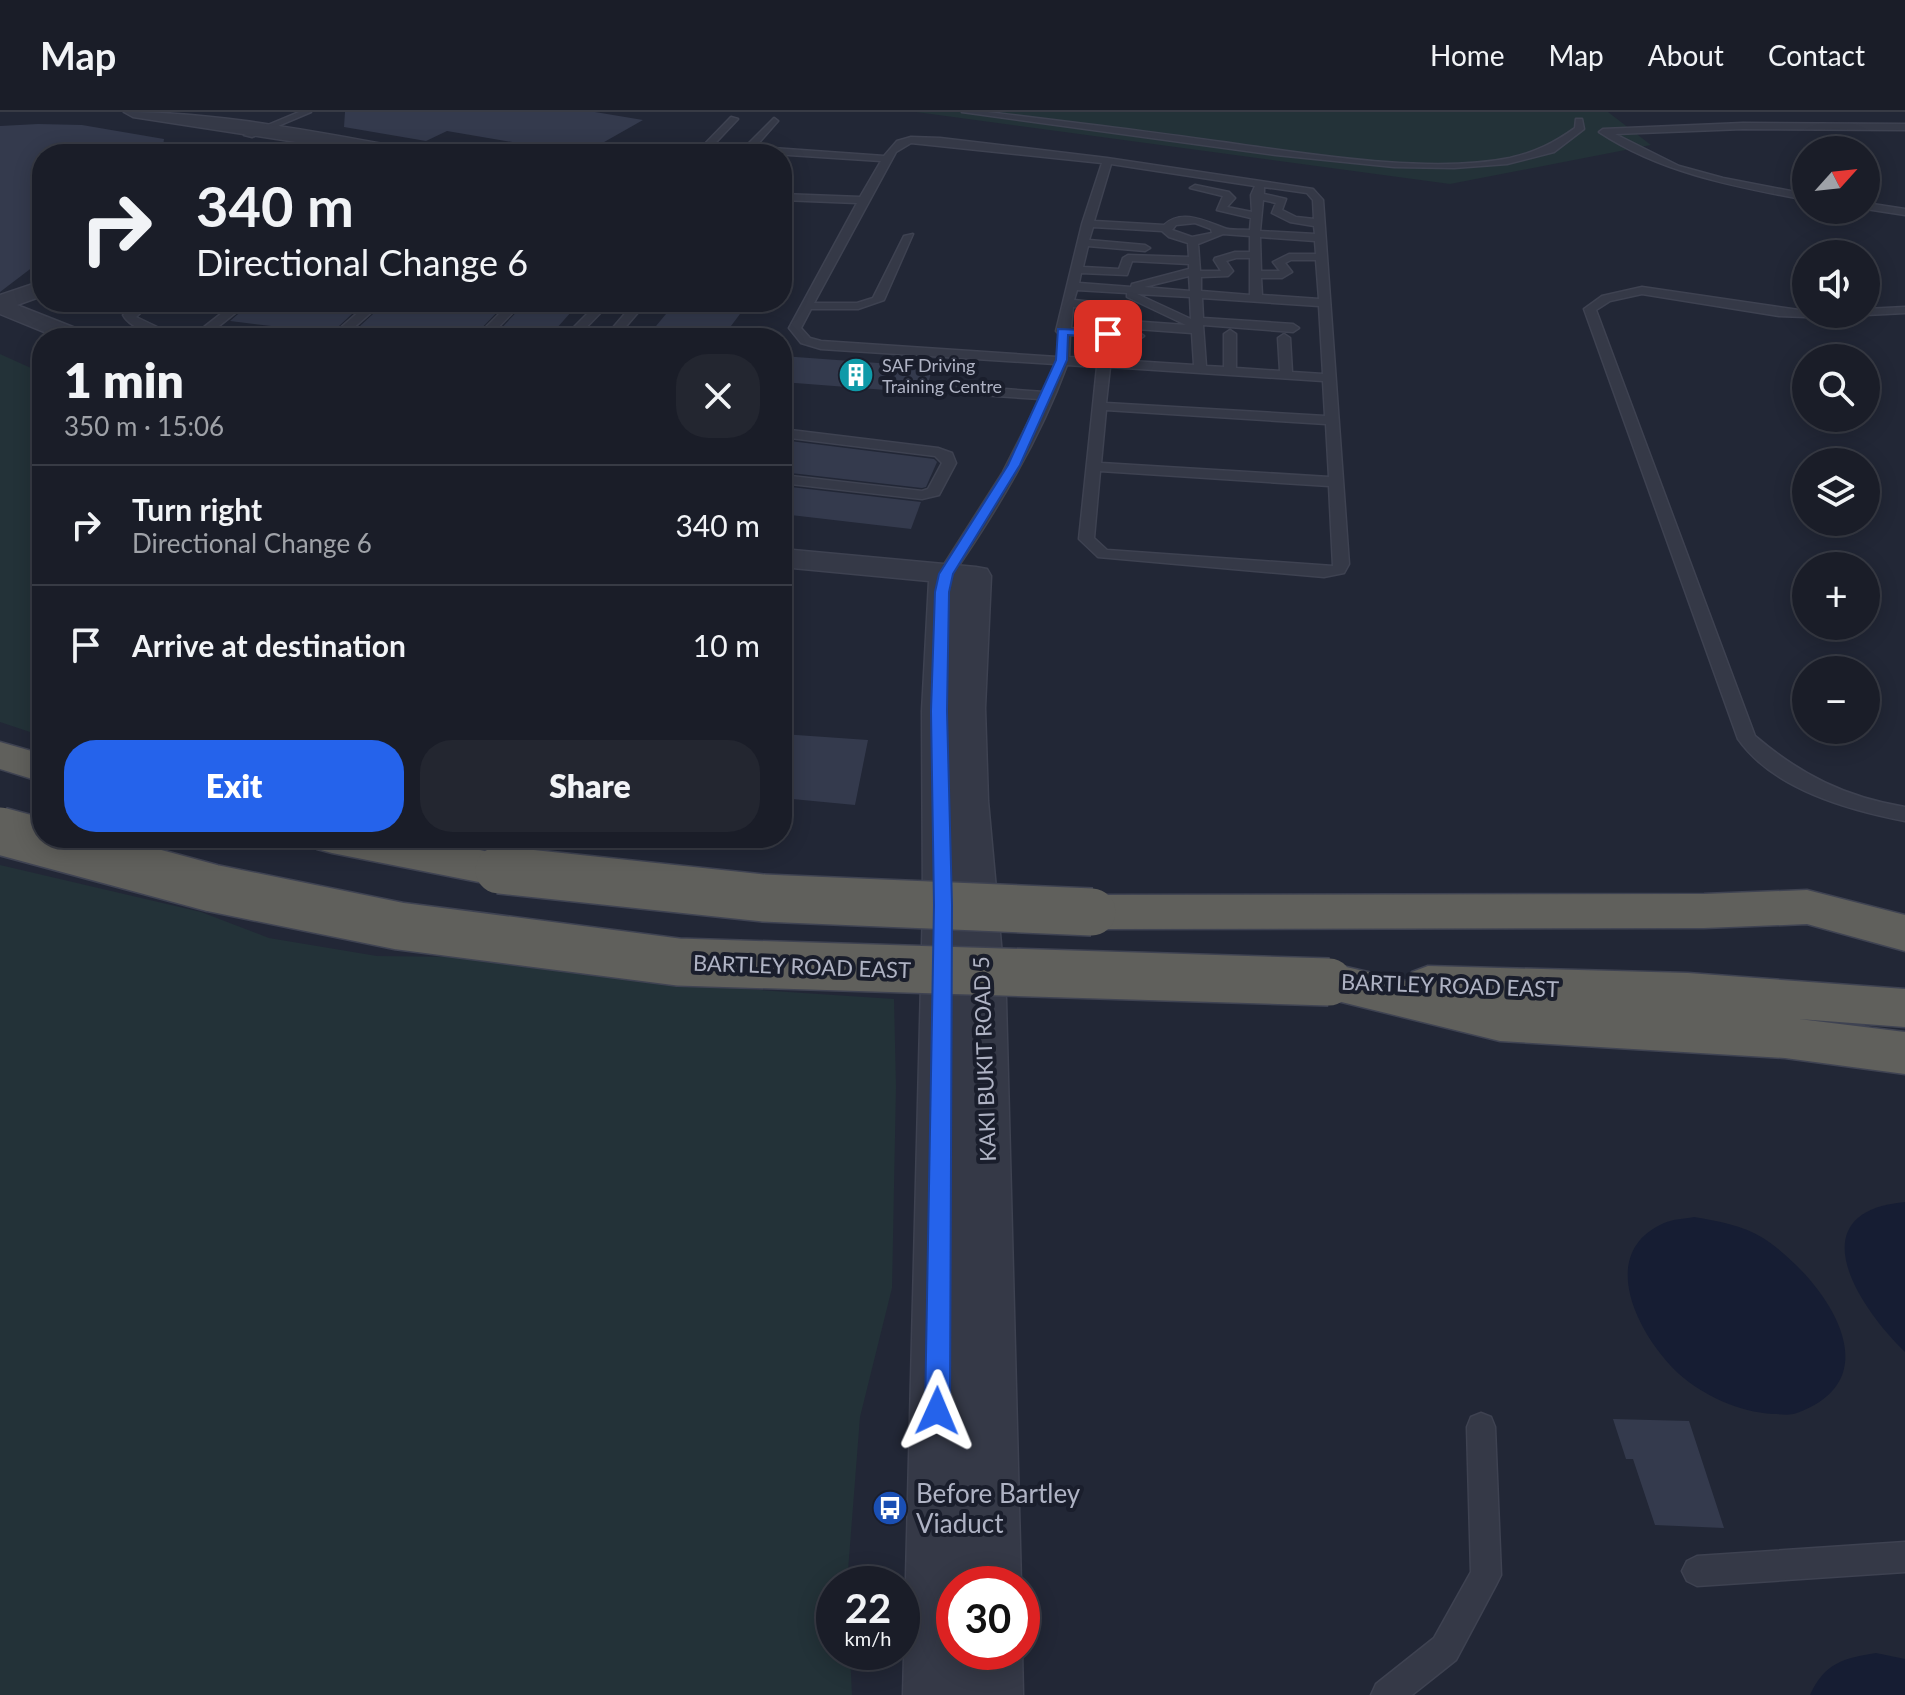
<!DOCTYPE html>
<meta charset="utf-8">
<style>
body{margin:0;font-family:Lato,sans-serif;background:#232630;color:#f1f3f6;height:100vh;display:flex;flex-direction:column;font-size:30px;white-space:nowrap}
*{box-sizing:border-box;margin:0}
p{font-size:26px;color:#9fa2a8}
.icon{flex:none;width:44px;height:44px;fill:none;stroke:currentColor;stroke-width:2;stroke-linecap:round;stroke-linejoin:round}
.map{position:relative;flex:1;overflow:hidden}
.side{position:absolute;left:32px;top:216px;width:760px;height:520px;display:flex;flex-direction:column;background:#1a1d28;border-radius:32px;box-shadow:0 4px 20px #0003,0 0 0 2px #383b45}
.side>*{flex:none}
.guide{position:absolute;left:32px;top:32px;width:760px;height:168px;border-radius:32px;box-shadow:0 4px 20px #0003,0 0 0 2px #383b45;background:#1a1d28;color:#f1f3f6;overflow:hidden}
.needle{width:52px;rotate:63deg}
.tools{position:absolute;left:1792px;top:24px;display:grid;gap:16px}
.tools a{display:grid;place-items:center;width:88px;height:88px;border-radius:50%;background:#1a1d28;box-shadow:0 4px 20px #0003,0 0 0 2px #383b45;font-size:40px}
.speed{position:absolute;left:816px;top:1454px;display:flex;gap:16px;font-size:40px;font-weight:700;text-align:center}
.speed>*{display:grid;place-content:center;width:104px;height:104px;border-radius:50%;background:#1a1d28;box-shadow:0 4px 20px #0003,0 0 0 2px #383b45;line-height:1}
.speed small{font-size:20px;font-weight:400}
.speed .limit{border:12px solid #d22;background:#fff;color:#111}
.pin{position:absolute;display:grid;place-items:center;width:68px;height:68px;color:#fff;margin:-34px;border-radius:16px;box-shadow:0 4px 12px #0006}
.me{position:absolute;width:88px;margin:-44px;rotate:1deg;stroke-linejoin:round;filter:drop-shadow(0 0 6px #0008)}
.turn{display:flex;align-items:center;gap:28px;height:168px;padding:0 32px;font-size:36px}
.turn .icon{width:104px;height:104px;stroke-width:2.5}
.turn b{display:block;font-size:56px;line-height:68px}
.round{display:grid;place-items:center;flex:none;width:84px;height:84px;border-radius:32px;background:#232630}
.headline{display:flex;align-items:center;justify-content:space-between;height:136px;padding:0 32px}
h1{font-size:48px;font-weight:800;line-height:60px}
.cta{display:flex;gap:16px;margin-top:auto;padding:16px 32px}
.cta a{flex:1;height:92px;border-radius:32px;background:#2563eb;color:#fff;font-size:32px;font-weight:800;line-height:92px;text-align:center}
.cta a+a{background:#232630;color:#f1f3f6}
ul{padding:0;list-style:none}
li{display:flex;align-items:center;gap:24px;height:120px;padding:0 32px;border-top:2px solid #383b45}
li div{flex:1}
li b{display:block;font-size:30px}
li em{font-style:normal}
header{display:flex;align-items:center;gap:48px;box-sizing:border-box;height:112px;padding:0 40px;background:#1a1d28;border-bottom:2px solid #383b45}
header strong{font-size:38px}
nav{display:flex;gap:44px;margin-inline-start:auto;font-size:28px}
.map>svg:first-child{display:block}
.green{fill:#233238}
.water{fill:#161d33}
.building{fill:#343a4d}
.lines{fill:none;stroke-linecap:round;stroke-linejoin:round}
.service-casing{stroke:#3e4251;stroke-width:3}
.minor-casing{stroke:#3e4251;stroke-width:3}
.trunk-casing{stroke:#3f4352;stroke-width:3}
.service{fill:#353947;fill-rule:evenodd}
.minor{fill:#353947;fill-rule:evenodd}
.trunk{fill:#60605c;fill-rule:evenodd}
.trunk-bridge-casing{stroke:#3f4352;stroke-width:50;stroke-linecap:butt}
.trunk-bridge{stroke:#60605c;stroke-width:47}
.route{fill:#2563eb;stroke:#184099;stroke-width:2}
.labels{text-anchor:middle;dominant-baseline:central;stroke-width:8;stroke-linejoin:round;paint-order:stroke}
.far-poi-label{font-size:18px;fill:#afb3c4;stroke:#1a1e2c;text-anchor:start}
.street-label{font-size:22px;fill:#afb3c4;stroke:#1a1e2c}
.near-poi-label{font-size:26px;fill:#afb3c4;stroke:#1a1e2c;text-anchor:start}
</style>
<header>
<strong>Map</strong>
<nav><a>Home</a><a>Map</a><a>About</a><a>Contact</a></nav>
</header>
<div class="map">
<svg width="1905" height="1583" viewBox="0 0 1905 1583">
<rect width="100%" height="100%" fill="#222736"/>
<!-- green -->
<g class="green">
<polygon points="916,0 1608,0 1651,33 1450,72"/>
<polygon points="0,242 42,261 42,624 0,610"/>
<polygon points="0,753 201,800 269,826 377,844 463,845 669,872 894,887 896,975 892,1176 860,1305 847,1472 834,1472 834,1540 850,1540 852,1583 0,1583"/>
</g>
<!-- water -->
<g class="water">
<path d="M1905,1090v150c-46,-44 -109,-140 0,-150z"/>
<path d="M1694,1105c24,4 48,8 69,21 57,37 134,139 34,175 -8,3 -16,1 -24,1 -34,-2 -69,-18 -94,-40 -39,-36 -85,-120 -15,-151 9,-4 20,-4 30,-6z"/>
<path d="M1876,1541l29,6v36h-95c14,-32 34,-37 66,-42z"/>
</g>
<!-- building -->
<g class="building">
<polygon points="345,0 595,0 643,8 583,42 447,19 426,29 344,15"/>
<polygon points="38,12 82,13 164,27 162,42 42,42 42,148 0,180 0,14"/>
<polygon points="252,190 365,190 326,226 256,226 271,214 230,209"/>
<polygon points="386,190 507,190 472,226 347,226"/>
<polygon points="526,190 580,190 548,226 492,226"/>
<polygon points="676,190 749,190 722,226 646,226"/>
<polygon points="782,244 933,255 925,281 782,270"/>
<polygon points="782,328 934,347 937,350 926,375 922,376 782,360"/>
<polygon points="782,374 921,390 911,417 782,402"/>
<polygon points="782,622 868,628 855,693 782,686"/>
<polygon points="1613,1307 1689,1309 1724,1416 1655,1413 1633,1347 1626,1347"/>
</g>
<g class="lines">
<defs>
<g id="service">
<polygon points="299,0 311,0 252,25 244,23"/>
<path d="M962,0h25c83,10 166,20 249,32 79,11 196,30 274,14 26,-6 44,-15 65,-30l1,-9h6l2,10 -30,23 -47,12 -53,4 -60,-1 -118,-12z"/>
<polygon points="731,5 738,7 705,42 695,42"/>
<path d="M774,6l4,3 -21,24 3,2 124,9 13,-15 14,-4 29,1 167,20 206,31 10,11 26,364 -5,9 -20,4 -226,-20 -19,-18 18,-172 -30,-2c-28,76 -70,145 -116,212h-10l-3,-3 65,-102 37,-73 -89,-6 -6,-4 6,-4 93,7 11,-28 -234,-15 -20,-6 -12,-15 68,-125 -75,-3v-6l78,3 21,-36 -123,-8 -10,-5v-4zM911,31l191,20 -20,61 -26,107 3,3 -2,23 -236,-16 -11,-3 -9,-10 10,-19h47l26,-9 29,-66 -9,2 -31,62 -16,5h-43l82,-151zM1111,52l144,22 -4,9 1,17 -25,-5 8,-9 -6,-6 -34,-7 -5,3 33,8 -6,14 34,8 -1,12c-8,-1 -19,1 -26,-2 -17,-6 -42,-20 -60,-3l-70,-4zM1264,75l43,6 6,7 1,19 -18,-2 -14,-7 4,-11 -22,-5zM1263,88l13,3 -4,10 18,9 24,4 1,8 -55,-3zM1195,111l16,6 1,4 -20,4 -20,-7 4,-5zM1093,115l69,4 7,6 19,6 1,14 -61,-2 -5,3 -4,11 -36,-2 5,-21 57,5 5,-3 -5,-3 -56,-5zM1223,122l27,2v16h-15l-20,6 -1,2 7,11h-21l-2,-27zM1260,125l55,4 1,13h-27l-16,8 7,9h-19zM1236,146h14v37l-49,-4v-14l27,-1 5,-5 -7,-10zM1291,148h25l3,39 -57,-4 -1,-17h21l10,-6 -7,-9zM1132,149l57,3v5l-57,15 -1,3 -52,-4 2,-10 46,2zM1189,164l1,15 -46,-4zM1077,178l50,3v4l59,28 -57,-4 1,-15 -56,-6zM1137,182l53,3 1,22zM1202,186l117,8 4,68 -31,-2 -2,-34 -6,-4 -6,4 2,33 -44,-3v-34l-6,-4 -6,4v33l-18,-1 -3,-41 90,7 6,-4 -6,-4 -90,-6zM1073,195l47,4 -3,13 6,4 69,5 2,32 -125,-8 1,-22 68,5 6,-4 -6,-4 -67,-4zM1110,255l213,14 2,35 -219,-13zM1106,298l220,14 3,53 -228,-14zM1100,359l229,15 4,80 -226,-16 -13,-12z"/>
<path d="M1743,11l162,1v6l-162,-1 -128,5 64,32 44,12 83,16v6c-73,-14 -145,-27 -207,-68l4,-3z"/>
<polygon points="1866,91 1905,97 1905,103 1866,97"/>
<path d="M1642,175l164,24v3h45l-19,4 -53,-2 -137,-22 -32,7 -14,9 159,426c46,39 90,61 150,71v14c-57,-11 -132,-32 -167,-82l-154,-430 18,-13z"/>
<polygon points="236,190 249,190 204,226 190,226"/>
<polygon points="370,190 383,190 342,226 329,226"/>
<polygon points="511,190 523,190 488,226 475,226"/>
<polygon points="599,190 611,190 576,226 563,226"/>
<polygon points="635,190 647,190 616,226 604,226"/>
<path d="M136,194l10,2 -10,9 44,21c-17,0 -48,-7 -57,-23z"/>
<polygon points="1905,195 1905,201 1866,203 1862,202 1866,202 1866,197"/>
<polygon points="782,317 938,336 952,341 956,351 939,383 922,387 782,371 782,363 922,379 928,377 942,351 935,344 782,325"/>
<polygon points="1481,1301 1491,1305 1495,1315 1501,1463 1496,1473 1456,1548 1412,1583 1371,1583 1376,1572 1434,1526 1471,1460 1467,1315 1471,1305"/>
<polygon points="1905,1430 1905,1460 1697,1474 1687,1469 1682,1459 1687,1449 1697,1444"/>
</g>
<g id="minor">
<path d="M124,0c95,0 189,20 282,36l9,6h-41l-241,-37z"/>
<polygon points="42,169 42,184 17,193 88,221 92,226 59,226 0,202 0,183"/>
<polygon points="782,437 976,455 987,457 991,464 985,596 988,689 1006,887 1021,1472 954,1472 954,1540 1022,1538 1023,1583 903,1583 923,793 922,599 929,469 782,455"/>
</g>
<g id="trunk">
<polygon points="0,630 42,642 42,670 0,657"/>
<path d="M311,726c69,0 136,0 203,21l6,11 -6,11 -15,5 -167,-33 -15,-4z"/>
<polygon points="1807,778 1905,803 1905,839 1807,812 1704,816 1092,817 1076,812 1070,800 1076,788 1092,783 1704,782"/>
<polygon points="1329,851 1407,869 1412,860 1428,854 1688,861 1905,877 1905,915 1799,907 1905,920 1905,962 1785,946 1500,929 1313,883 1306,870 1313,857"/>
</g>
</defs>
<!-- service casing -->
<use href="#service" class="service-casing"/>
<!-- minor casing -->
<use href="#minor" class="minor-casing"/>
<!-- trunk casing -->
<use href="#trunk" class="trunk-casing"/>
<!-- service -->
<use href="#service" class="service"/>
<!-- minor -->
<use href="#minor" class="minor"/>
<!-- trunk -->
<use href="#trunk" class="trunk"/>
<defs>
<g id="trunk-bridge">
<polyline points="0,719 212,776 399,814 678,850 1329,870"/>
<polyline points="499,758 763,786 1092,800"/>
</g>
</defs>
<!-- trunk-bridge casing -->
<use href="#trunk-bridge" class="trunk-bridge-casing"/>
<!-- trunk-bridge -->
<use href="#trunk-bridge" class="trunk-bridge"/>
</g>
<!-- route -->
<polygon class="route" points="1058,217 1108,219 1113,222 1108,225 1068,223 1067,248 1020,353 953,462 949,480 947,599 952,793 950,1299 946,1308 937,1311 929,1308 925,1299 934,793 931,599 935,480 939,462 1008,353 1056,248"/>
<!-- icons -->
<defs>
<symbol id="building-disc" viewBox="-11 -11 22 22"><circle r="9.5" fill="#0f9aa8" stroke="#1a1e2c"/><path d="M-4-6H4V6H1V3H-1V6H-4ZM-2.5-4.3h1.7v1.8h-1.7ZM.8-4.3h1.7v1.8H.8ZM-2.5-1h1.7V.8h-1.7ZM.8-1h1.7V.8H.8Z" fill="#fff"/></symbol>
<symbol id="bus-disc" viewBox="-11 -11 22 22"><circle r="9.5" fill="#1a4fb4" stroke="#1a1e2c"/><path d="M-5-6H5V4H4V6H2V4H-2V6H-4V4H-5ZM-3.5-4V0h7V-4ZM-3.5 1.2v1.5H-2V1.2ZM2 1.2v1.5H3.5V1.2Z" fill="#fff"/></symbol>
</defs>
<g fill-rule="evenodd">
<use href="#building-disc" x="836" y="243" width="40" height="40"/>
<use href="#bus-disc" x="870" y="1376" width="40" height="40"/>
</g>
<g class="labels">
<!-- far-poi labels -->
<g class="far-poi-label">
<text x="882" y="253">SAF Driving<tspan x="882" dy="21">Training Centre</tspan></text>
</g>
<!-- street labels -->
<g class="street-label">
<text transform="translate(802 854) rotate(2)">BARTLEY ROAD EAST</text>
<text transform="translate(1450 873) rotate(2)">BARTLEY ROAD EAST</text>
<text transform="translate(984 947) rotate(-92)">KAKI BUKIT ROAD 5</text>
</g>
<!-- near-poi labels -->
<g class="near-poi-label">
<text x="916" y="1381">Before Bartley<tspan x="916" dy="30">Viaduct</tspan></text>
</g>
</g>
</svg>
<div class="tools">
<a><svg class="needle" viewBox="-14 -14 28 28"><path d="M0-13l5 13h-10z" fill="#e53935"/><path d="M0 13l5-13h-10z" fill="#9fa2a8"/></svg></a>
<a><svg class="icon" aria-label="sound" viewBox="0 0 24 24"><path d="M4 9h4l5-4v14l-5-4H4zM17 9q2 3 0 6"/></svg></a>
<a><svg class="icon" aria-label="search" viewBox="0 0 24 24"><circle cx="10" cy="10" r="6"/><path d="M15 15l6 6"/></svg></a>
<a><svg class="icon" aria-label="layers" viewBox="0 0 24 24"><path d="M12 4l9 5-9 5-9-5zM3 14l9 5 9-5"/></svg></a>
<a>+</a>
<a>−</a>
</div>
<div class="speed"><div>22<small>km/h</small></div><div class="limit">30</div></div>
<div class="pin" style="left:1108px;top:222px;background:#d93025"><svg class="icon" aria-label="arrive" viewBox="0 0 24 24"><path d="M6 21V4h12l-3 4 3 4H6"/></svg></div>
<svg class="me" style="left:937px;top:1299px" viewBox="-20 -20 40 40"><path d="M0-17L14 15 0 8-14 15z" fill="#2563eb" stroke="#fff" stroke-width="4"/></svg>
<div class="guide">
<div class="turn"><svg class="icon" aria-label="right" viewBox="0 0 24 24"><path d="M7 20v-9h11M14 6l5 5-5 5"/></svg><div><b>340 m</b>Directional Change 6</div></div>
</div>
<section class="side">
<div class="headline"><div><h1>1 min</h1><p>350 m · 15:06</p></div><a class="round"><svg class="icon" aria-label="close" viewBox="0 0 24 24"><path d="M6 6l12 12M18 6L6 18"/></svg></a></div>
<ul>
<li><svg class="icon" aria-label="right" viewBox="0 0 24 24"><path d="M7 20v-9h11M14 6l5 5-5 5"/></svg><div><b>Turn right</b><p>Directional Change 6</p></div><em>340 m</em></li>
<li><svg class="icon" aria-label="arrive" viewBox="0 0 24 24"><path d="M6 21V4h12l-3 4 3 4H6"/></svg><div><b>Arrive at destination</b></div><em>10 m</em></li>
</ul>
<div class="cta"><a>Exit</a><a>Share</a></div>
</section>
</div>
